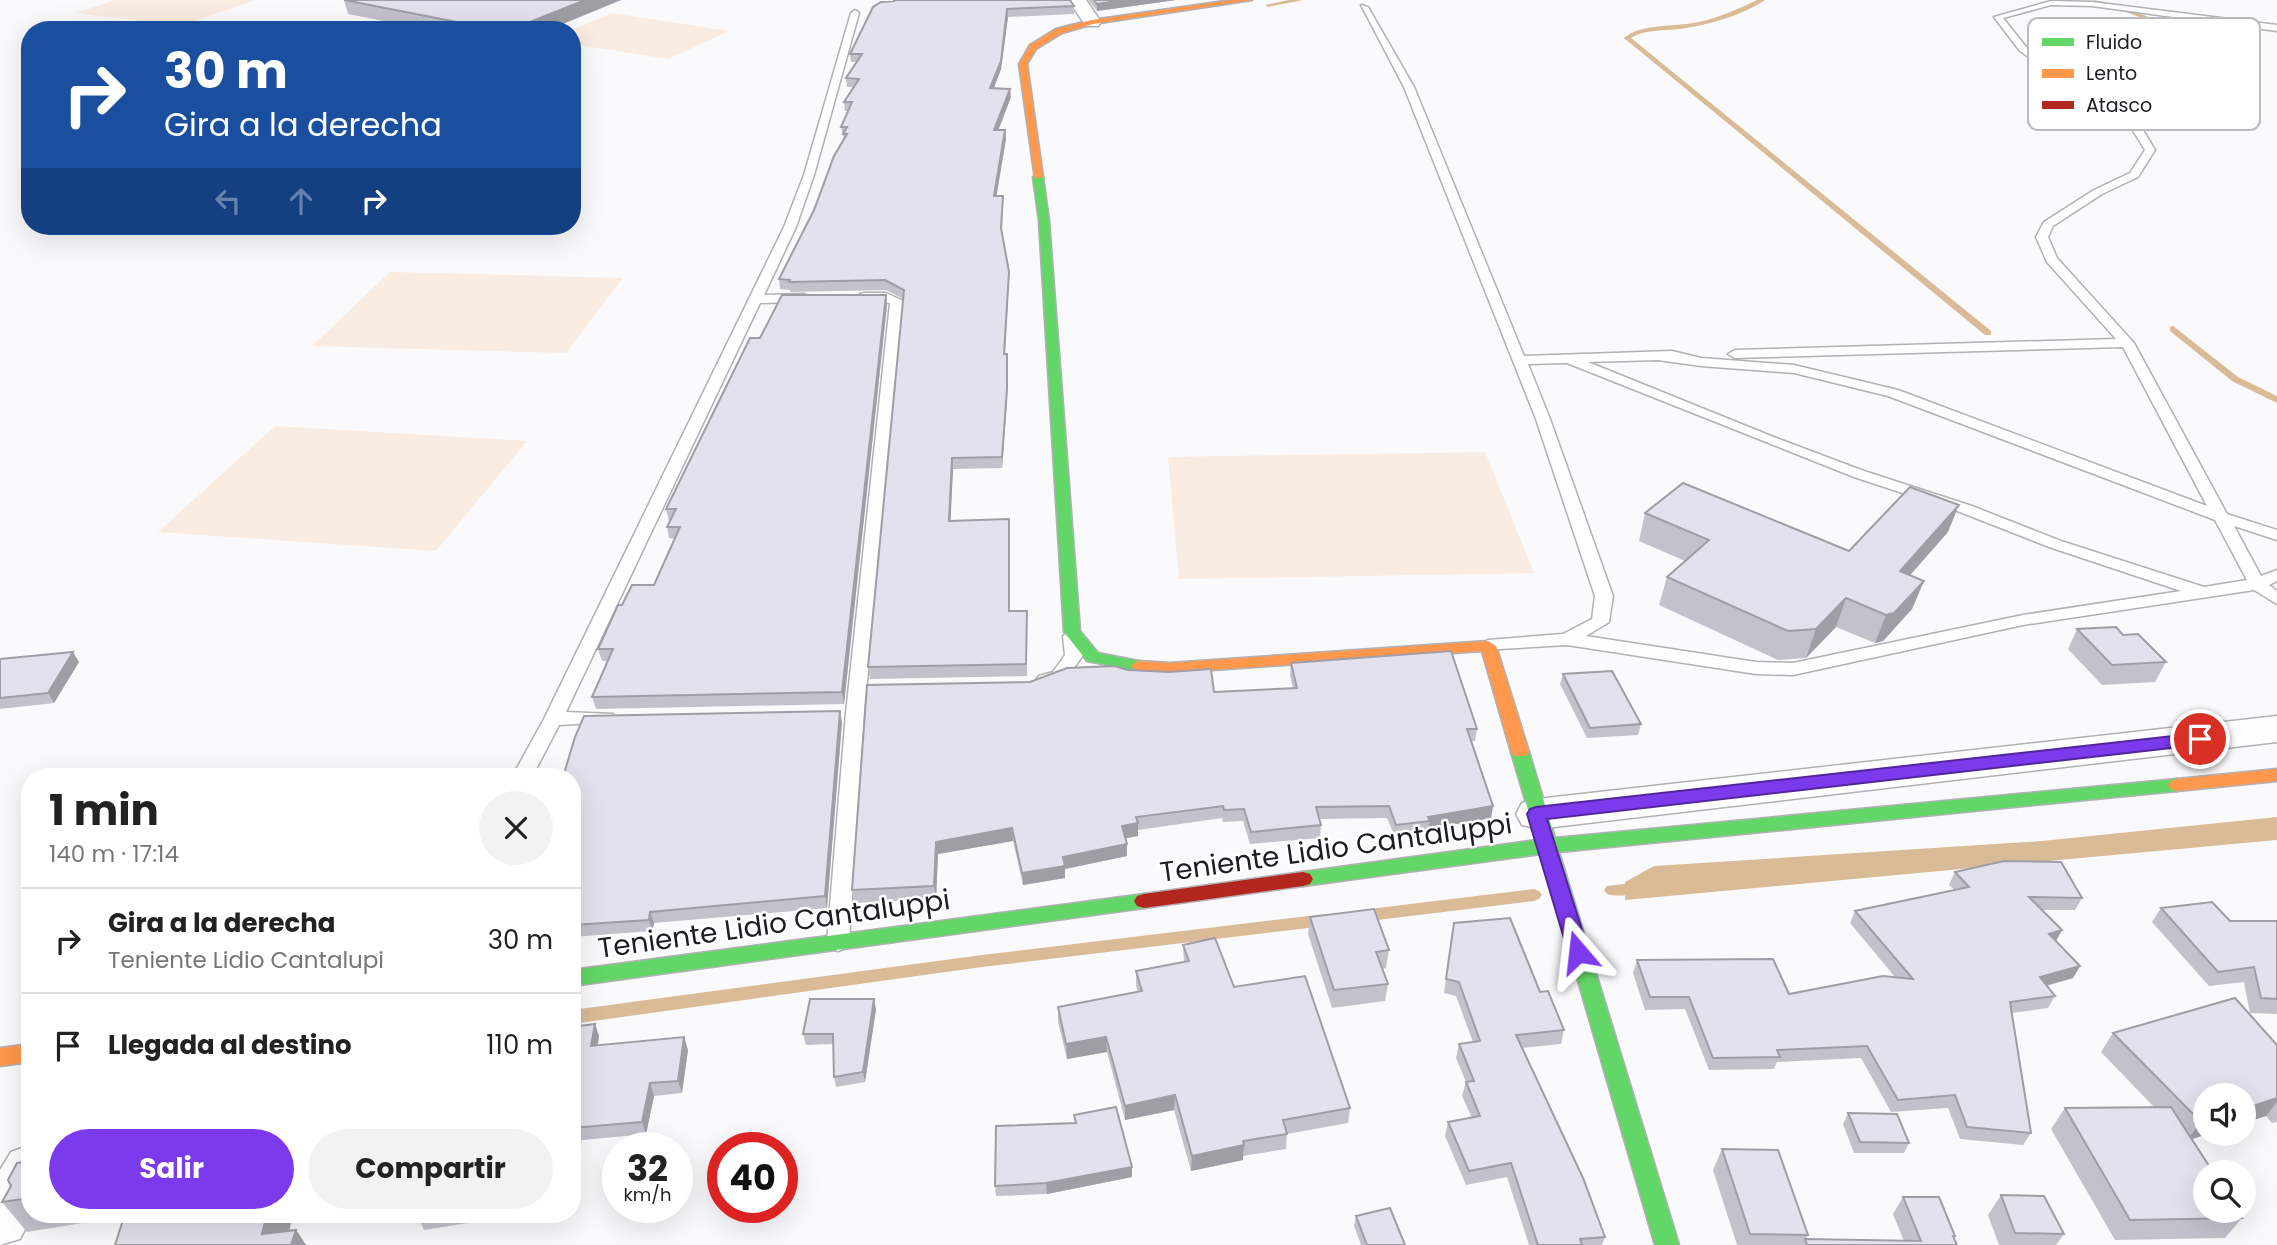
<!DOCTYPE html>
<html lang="es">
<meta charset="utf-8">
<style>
body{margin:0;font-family:Poppins,sans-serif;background:#f2f2f2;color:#222;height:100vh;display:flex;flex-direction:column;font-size:26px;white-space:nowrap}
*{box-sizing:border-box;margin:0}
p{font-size:23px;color:#767676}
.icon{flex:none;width:38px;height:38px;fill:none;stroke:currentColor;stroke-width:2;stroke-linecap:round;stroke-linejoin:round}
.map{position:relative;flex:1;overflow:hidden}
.sheet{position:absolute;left:21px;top:768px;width:560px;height:455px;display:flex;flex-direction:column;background:#fff;border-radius:28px;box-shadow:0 7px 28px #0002}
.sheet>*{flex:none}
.banner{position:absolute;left:21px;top:21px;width:560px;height:214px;border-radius:28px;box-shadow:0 7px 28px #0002;background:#1a4fa0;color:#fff;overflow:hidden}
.controls{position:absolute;left:2193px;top:1083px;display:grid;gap:14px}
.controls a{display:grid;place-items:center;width:63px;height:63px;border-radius:50%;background:#fff;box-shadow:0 7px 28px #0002;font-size:35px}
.speed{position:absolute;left:602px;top:1132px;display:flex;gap:14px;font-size:35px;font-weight:700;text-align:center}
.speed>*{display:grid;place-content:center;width:91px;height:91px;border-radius:50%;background:#fff;box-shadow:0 7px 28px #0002;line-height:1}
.speed small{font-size:18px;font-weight:400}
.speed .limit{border:10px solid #d22;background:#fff;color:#111}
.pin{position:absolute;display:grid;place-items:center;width:60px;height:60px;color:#fff;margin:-30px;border:4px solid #fff;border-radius:50%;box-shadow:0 2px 7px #0007}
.me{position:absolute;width:77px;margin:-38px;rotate:343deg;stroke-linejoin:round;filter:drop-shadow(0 0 5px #0008)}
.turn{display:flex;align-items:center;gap:24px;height:147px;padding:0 28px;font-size:32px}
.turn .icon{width:91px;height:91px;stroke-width:2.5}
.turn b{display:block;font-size:49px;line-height:60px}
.lanes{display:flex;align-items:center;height:66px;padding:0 28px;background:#0003;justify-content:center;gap:35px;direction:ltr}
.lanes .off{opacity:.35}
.round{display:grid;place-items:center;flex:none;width:74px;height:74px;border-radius:37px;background:#f2f2f2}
.summary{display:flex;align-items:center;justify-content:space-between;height:119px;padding:0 28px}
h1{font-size:42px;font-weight:700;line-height:52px}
.cta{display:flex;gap:14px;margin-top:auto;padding:14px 28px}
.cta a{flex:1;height:80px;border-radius:42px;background:#7c3aed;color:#fff;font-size:28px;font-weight:700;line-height:80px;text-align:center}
.cta a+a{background:#f2f2f2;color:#222}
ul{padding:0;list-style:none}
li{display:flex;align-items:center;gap:21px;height:105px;padding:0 28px;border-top:2px solid #e0e0e0}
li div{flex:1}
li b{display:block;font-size:26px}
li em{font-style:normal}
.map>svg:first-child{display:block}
.green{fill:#faece0}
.water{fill:#dabb98}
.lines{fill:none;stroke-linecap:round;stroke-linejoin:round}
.stream{fill:#dabb98;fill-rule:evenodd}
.lane-casing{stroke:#b1b0b5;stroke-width:3}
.street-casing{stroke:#b1b0b5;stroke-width:3}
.fast-casing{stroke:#b1b0b5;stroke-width:3}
.slow-casing{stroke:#b1b0b5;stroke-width:3}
.jam-casing{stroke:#b1b0b5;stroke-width:3}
.lane{fill:#fefefe;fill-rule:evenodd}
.street{fill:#fefefe;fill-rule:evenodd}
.fast{fill:#63d668;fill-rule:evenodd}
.slow{fill:#ff974d;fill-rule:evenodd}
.jam{fill:#b3261e;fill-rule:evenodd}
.wall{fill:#c3c2cc}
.shaded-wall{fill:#9f9ea6}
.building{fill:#e3e1ed;stroke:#9f9ea6;stroke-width:2}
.route{fill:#7c3aed;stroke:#51269a;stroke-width:2}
.labels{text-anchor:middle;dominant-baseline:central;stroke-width:5;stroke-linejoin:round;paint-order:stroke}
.near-street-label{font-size:28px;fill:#1c1c22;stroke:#fff}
.key{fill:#fff;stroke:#bbbbbd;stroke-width:2}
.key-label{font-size:19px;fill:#1c1c22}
</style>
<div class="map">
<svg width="2277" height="1245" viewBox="0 0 2277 1245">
<rect width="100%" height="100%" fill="#faf9fb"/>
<!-- green -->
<g class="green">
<polygon points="115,0 255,0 181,26 75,13"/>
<polygon points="612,13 729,31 668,59 572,44 571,30"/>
<polygon points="390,272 623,278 566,353 312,346"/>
<polygon points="275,426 527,441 436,551 158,532"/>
<polygon points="1485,452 1534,573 1179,579 1168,457"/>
</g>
<!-- water -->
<polygon class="water" points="2277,817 2277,840 1625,900 1625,882 1654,866 2042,841"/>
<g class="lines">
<!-- stream -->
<g class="stream">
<polygon points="1289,0 1303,0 1268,7 1265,5"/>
<path d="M1757,0h8c-24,16 -57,25 -85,29 -16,2 -35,0 -49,9l360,293v4h-6l-361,-297c16,-15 54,-11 75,-16 21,-5 40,-13 58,-22z"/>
<polygon points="2093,0 2105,2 2102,4"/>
<polygon points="2126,10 2130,10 2261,59 2256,60 2126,12"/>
<polygon points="2173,326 2238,377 2277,396 2277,403 2232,381 2170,331 2170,327"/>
<path d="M1640,882l5,2 3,4 -3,4c-11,3 -27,5 -38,2l-3,-4 3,-4z"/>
<polygon points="1534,889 1539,891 1542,895 1539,899 1534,901 1361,922 1356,920 1353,916 1356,912 1361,910"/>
<polygon points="1325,914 1330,916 1333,920 1330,924 1325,926 982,967 572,1024 572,1010 982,955"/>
</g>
<defs>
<g id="lane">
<path d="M2051,1l41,1 185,23v6l-185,-25 -41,-1 -48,13 23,29 114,78 15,25 -17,27 -36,17 -49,32 -5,11 9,21 77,85 93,171 50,16v10l-43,-14 27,50 16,-6v11l-8,4 8,6v13l-23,-14 -231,35 -230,50 -37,-1 -189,-29 -85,5 -3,-4 9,-6 75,-6 29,-15 3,-23 -59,-177 -132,-332 -43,-82 7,2 46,80 110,269 148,-5 29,7 93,7 104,25 309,116 -84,-159 -388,11 -7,-4 7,-4 381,-11 -69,-77 -11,-25 8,-15 50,-32 36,-17 15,-23 -13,-21 -112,-78 -26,-34zM1658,360l43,6 93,7 94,23 327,124 32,60 -43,7 -143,-46 -89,-35 -108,-35 -93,-35 -183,-74zM1567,363l287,114 106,35 89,35 132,44 -158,24 -230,48 -37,-1 -170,-26 23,-14 4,-26 -63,-177 -22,-55z"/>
<polygon points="855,10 859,13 814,175 796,227 764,295 804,294 810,298 804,302 760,303 566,712 613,714 615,718 613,722 559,725 532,777 512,777 544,719 784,227 804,175 851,13"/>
<polygon points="864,293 886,293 903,301 864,713 849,942 846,948 838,951 830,948 827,942 846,713 890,303 860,300 860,294"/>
<path d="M1072,630l9,6 2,19c-11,16 -22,35 -44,29l-3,-4 3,-4 14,-4 12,-17 -2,-19z"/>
</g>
<g id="street">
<polygon points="1068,0 1086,0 1101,22 1098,26 1086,26"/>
<polygon points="2277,716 2277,742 1537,829 1522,825 1516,814 1522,803 1537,799"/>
<polygon points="30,1145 30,1214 33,1214 20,1239 0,1245 0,1170 11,1152"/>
</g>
<g id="fast">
<polygon points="1038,174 1043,177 1049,221 1080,631 1098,653 1144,662 1146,666 1138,671 1087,661 1064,632 1039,221 1033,177"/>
<polygon points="1520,746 1526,748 1529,752 1555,838 2177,779 2183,781 2186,785 2183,789 2177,791 1559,852 1679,1245 1655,1245 1541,854 1303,886 1296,884 1293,879 1296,874 1303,872 1537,840 1511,752 1514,748"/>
<polygon points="1144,894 1151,896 1154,901 1151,906 1144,908 572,986 572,970"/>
</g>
<g id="slow">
<polygon points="1232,0 1252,0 1093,24 1062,33 1036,49 1027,64 1043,177 1035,179 1019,64 1030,45 1056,29 1092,20"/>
<polygon points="1488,641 1496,646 1529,752 1526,756 1514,756 1511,752 1482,651 1170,673 1138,671 1130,666 1138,661 1170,663"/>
<polygon points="2277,769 2277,781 2177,791 2171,789 2168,785 2171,781 2177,779"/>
<polygon points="30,1044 30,1062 0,1066 0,1048"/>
</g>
<polygon id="jam" points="1303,872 1310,874 1313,879 1310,884 1303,886 1144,908 1137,906 1134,901 1137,896 1144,894"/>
</defs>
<!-- lane casing -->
<use href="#lane" class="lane-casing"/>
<!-- street casing -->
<use href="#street" class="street-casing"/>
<!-- fast casing -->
<use href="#fast" class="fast-casing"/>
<!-- slow casing -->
<use href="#slow" class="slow-casing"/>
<!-- jam casing -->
<use href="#jam" class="jam-casing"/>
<!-- lane -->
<use href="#lane" class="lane"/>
<!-- street -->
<use href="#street" class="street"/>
<!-- fast -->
<use href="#fast" class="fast"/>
<!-- slow -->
<use href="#slow" class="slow"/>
<!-- jam -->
<use href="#jam" class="jam"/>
</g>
<!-- wall -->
<g class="wall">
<polygon points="344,0 621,0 548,30 430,30 348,14"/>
<polygon points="1088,0 1176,0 1097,11"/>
<polygon points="894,1 1074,6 1074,14 1008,17 1001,69 994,88 1011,97 998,130 1005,130 1006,139 996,196 1003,196 1002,232 1009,282 1005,354 1008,364 1007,400 1002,468 953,469 950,521 1009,519 1010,611 1027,611 1027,676 870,679 868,667 903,299 886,290 790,292 790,290 780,289 779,279 814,210 844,139 841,127 848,111 845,111 844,102 854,87 847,87 846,78 857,62 851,62 850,54"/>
<polygon points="886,295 887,305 844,704 596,709 592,697 608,661 602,661 598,649 622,605 654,585 675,539 669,538 667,527 670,521 669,521 666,509 760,338"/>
<polygon points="1645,513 1849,551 1948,532 1910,575 1924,581 1912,609 1883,641 1875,643 1836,627 1806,658 1778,660 1659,605 1667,577 1685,561 1639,541"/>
<polygon points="2077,629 2123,635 2166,662 2155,682 2102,685 2068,649"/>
<polygon points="0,659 79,662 54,703 0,709"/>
<polygon points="1291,663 1477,729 1475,741 1472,741 1493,806 1491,818 1428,829 1428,833 1395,837 1387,818 1319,819 1321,825 1320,838 1250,844 1243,821 1223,822 1222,818 1138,830 1138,836 1126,838 1127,844 1127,856 1065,869 1065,878 1023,885 1013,841 938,854 936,899 854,903 852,890 1214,692 1293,688 1290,675"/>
<polygon points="1563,674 1641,724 1638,735 1587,738 1560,684"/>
<polygon points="842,722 827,908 654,923 652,931 572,937 572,777"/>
<polygon points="1955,872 2082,898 2075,910 2041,910 2062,930 2056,941 2080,966 2073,978 2047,986 2055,996 2048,1008 2012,1013 2031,1133 2023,1145 1960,1139 1948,1108 1891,1112 1861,1058 1777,1062 1774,1069 1709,1070 1685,1009 1645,1010 1633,973 1637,960 1789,994 1895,977 1850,923 1855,911 1955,890 1949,885"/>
<polygon points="2161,908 2230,921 2277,921 2277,1014 2250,1013 2244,982 2209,986 2152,922"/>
<polygon points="1310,917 1389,950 1386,968 1382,969 1388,984 1385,1001 1332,1008 1308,934"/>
<polygon points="1454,923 1540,992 1564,1030 1561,1044 1522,1048 1605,1237 1602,1245 1529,1245 1507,1177 1466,1185 1445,1136 1448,1122 1472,1118 1462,1096 1466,1082 1456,1058 1459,1044 1473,1042 1456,996 1444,993"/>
<polygon points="1183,945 1234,987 1350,1108 1348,1123 1287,1134 1286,1149 1243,1156 1243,1160 1191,1171 1174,1110 1125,1120 1107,1052 1067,1059 1058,1022 1058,1007 1138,992 1136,986 1136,971 1184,962"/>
<polygon points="876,1009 865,1082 836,1087 834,1077 834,1044 806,1045 803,1034"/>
<polygon points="595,1024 599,1036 598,1045 684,1037 688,1050 682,1093 654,1096 646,1134 572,1141 572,1027"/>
<polygon points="2113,1033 2277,1045 2277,1122 2272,1123 2266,1116 2244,1123 2244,1096 2208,1134 2191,1139 2242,1218 2225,1238 2115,1240 2051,1129 2065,1108 2154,1107 2101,1052"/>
<polygon points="1848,1113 1909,1143 1904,1153 1854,1153 1843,1124"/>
<polygon points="1074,1115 1132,1167 1132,1177 1047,1194 996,1196 995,1186 1075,1123"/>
<polygon points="1722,1149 1808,1235 1806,1239 1904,1241 1893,1214 1903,1197 1955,1236 1954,1238 1957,1245 1737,1245 1713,1170"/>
<polygon points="30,1161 30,1214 293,1214 289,1230 296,1230 306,1245 115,1245 125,1216 27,1232 2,1202"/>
<polygon points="2001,1195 2064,1234 2056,1245 1999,1245 1988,1215"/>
<polygon points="418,1214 505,1214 505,1217 424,1230 418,1217"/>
<polygon points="1356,1216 1405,1245 1361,1245 1354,1226"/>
</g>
<!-- shaded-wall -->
<g class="shaded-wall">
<polygon points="585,0 621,0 548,30 510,30"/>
<polygon points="1124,0 1176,0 1097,11 1097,4"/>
<polygon points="1007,9 1008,17 1001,69 991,96 990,88"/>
<polygon points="1010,89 1011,97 995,139 994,130"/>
<polygon points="1005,130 1006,139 995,205 994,196"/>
<polygon points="1009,272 1009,282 1004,364 1004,354"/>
<polygon points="886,295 887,305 844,704 842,692"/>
<polygon points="1007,354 1007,400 1002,468 1002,457"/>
<polygon points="952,458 953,469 950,532 949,521"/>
<polygon points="1959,505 1948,532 1889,599 1900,571"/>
<polygon points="1009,519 1010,530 1010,623 1009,611"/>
<polygon points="1924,581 1912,609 1883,641 1875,643 1886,615"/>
<polygon points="1846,598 1836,627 1806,658 1816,629"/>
<polygon points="73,652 79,662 54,703 48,693"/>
<polygon points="840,711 842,722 827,908 825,896"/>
<polygon points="1493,806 1491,818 1428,829 1430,821 1428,817"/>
<polygon points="1138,823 1138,836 1122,839 1122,826"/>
<polygon points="1012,828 1013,841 938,854 936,899 934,886 936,842"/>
<polygon points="1127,844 1127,856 1065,869 1065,878 1023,885 1022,873 1063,857"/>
<polygon points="650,912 654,923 652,931 649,920"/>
<polygon points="2062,930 2055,943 2049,934"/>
<polygon points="2080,966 2073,978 2033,989 2040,977"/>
<polygon points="874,999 876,1009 865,1082 863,1072"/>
<polygon points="595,1024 599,1036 595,1058 591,1046"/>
<polygon points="684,1037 688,1050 682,1093 678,1081"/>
<polygon points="1106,1037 1107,1052 1067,1059 1066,1044"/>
<polygon points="650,1083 654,1096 646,1134 642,1122"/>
<polygon points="1175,1095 1174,1110 1125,1120 1125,1106"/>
<polygon points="2277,1098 2277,1102 2266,1116 2244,1123 2244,1109"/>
<polygon points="2205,1120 2205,1134 2208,1134 2186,1141 2201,1122"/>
<polygon points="1244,1145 1243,1160 1191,1171 1192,1156"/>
<polygon points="1132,1167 1132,1177 1047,1194 1046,1183"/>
<polygon points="267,1214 293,1214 286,1245 262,1234"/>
<polygon points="296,1230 306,1245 291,1245"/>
</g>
<!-- building -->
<g class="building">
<polygon points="344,0 585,0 510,30 498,30"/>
<polygon points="894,0 1070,0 1074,6 1007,9 1001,61 990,88 1010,89 994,130 1005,130 994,196 1003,196 1001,228 1009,272 1004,354 1007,354 1007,389 1002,457 952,458 949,521 1009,519 1009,611 1027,611 1026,664 868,667 904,290 885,280 789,282 790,280 779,279 814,210 834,156 847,134 843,134 847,127 841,127 852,102 844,102 859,79 846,78 862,54 850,54 873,7 881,2 894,1"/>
<polygon points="1094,0 1124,0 1097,4"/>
<polygon points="782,295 886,295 842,692 592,697 613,649 598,649 618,605 622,605 632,585 654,585 680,527 667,527 676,509 666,509 750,338 760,338"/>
<polygon points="1683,483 1849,551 1910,487 1959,505 1900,571 1924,581 1894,613 1886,615 1846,598 1816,629 1788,631 1667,577 1709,540 1645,513"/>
<polygon points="2116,627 2123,635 2138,634 2166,662 2112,665 2077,629"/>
<polygon points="1451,651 1477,729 1467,729 1493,806 1428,817 1430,821 1396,825 1389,806 1316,807 1321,825 1251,832 1244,809 1224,810 1223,806 1136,817 1138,823 1122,826 1127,844 1063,857 1065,866 1022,873 1012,828 936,842 934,886 852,890 867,685 1030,682 1067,668 1114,666 1128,670 1170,672 1211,669 1214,692 1297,688 1291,663"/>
<polygon points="73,652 48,693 0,698 0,659"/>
<polygon points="1612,671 1641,724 1590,728 1563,674"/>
<polygon points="840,711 825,896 650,912 649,920 572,925 572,777 563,777 575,737 584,716"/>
<polygon points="2004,861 2061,862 2082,898 2029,897 2062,930 2049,934 2080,966 2040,977 2055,996 2010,1002 2031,1133 1967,1127 1955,1095 1898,1100 1867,1046 1777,1050 1780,1057 1713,1058 1689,997 1650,997 1637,960 1773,959 1789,994 1883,976 1913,979 1855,911 1969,887 1955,872"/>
<polygon points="2212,902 2230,921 2277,921 2277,999 2261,998 2254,967 2218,972 2161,908"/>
<polygon points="1374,909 1389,950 1376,952 1388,984 1334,990 1310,917"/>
<polygon points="1510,918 1540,992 1548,991 1564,1030 1516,1035 1583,1178 1605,1237 1580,1239 1582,1245 1538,1245 1511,1163 1469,1171 1448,1122 1480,1116 1466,1082 1474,1081 1459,1044 1480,1041 1459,982 1446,979 1454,923"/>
<polygon points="1215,938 1234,987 1305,976 1350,1108 1283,1120 1287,1134 1243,1141 1244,1145 1192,1156 1175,1095 1125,1106 1106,1037 1066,1044 1058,1007 1142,991 1136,971 1189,961 1183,945"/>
<polygon points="2235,998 2277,1045 2277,1098 2244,1109 2244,1096 2205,1096 2205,1120 2201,1122 2113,1033"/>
<polygon points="810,999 874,999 863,1072 834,1077 833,1034 803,1034"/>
<polygon points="595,1024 591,1046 684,1037 678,1081 650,1083 642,1122 572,1128 572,1027"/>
<polygon points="1116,1107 1132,1167 1046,1183 995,1186 996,1126 1076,1123 1074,1115"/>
<polygon points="2171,1107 2213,1172 2205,1172 2205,1211 2237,1211 2242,1218 2130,1220 2065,1108"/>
<polygon points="1848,1113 1897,1114 1909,1143 1860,1142"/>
<polygon points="1722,1149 1778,1150 1808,1235 1750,1234"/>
<polygon points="30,1161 30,1198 2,1202 11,1186 8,1180 17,1163"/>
<polygon points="2001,1195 2044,1196 2064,1234 2015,1233"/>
<polygon points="1903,1197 1939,1197 1955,1236 1953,1236 1957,1245 1807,1245 1805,1239 1921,1241"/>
<polygon points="1390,1208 1405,1245 1367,1245 1356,1216"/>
<polygon points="125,1214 267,1214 262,1234 296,1230 291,1245 115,1245"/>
<polygon points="418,1214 436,1214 418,1217"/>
</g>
<!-- route -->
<polygon class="route" points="2200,733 2206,735 2209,739 2206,744 1547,819 1589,952 1586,958 1578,960 1571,958 1568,952 1527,814 1530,809 1536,807"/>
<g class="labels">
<!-- near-street labels -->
<g class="near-street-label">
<text transform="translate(1336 848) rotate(-8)">Teniente Lidio Cantaluppi</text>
<text transform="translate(774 924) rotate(-8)">Teniente Lidio Cantaluppi</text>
</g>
</g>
<!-- legend -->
<rect x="2028" y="18" width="232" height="112" rx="10" class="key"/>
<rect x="2042" y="38" width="32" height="8" fill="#63d668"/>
<rect x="2042" y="69" width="32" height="9" fill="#ff974d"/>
<rect x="2042" y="101" width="32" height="8" fill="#b3261e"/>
<g class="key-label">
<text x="2086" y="49">Fluido</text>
<text x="2086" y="80">Lento</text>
<text x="2086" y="112">Atasco</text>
</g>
</svg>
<div class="controls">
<a><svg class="icon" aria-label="sound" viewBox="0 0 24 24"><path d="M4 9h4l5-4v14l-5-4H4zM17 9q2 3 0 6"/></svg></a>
<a><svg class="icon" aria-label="search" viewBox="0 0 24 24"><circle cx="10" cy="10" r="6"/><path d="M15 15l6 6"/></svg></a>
</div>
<div class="speed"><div>32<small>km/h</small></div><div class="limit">40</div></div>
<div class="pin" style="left:2200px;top:739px;background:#d93025"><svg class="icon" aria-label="arrive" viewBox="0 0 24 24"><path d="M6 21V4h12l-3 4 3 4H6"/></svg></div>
<svg class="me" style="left:1578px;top:952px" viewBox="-20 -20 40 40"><path d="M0-17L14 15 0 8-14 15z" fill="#7c3aed" stroke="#fff" stroke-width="4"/></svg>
<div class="banner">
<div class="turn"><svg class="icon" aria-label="right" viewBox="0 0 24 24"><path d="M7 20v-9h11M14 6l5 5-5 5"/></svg><div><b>30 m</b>Gira a la derecha</div></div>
<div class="lanes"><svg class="icon off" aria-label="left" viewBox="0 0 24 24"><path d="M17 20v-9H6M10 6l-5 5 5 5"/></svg><svg class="icon off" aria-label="ahead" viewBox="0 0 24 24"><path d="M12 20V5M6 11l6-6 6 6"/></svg><svg class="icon" aria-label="right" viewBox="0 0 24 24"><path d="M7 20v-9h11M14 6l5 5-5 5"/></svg></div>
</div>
<section class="sheet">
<div class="summary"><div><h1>1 min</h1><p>140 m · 17:14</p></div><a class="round"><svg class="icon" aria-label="close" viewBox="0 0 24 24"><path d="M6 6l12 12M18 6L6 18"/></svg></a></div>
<ul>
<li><svg class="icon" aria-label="right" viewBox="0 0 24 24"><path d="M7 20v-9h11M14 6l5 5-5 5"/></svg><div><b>Gira a la derecha</b><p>Teniente Lidio Cantalupi</p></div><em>30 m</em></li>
<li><svg class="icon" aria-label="arrive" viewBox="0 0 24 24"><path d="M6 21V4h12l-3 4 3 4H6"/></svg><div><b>Llegada al destino</b></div><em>110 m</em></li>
</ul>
<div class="cta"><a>Salir</a><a>Compartir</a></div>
</section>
</div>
